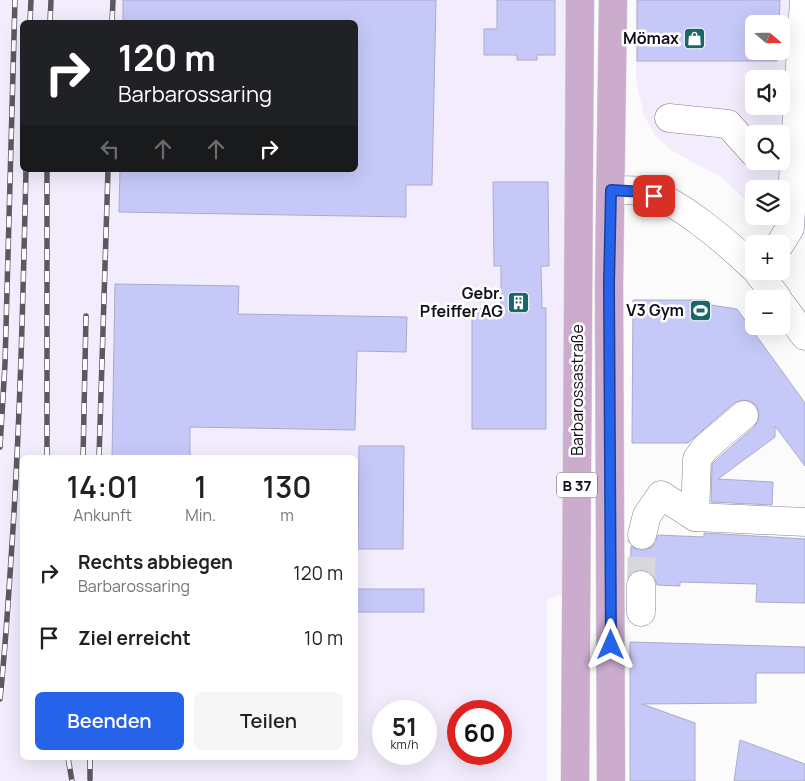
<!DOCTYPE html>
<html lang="de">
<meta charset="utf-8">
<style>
body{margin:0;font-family:Manrope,sans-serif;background:#f6f6f6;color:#202124;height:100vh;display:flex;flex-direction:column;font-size:19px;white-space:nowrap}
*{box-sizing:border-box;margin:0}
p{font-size:16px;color:#757577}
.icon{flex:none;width:28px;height:28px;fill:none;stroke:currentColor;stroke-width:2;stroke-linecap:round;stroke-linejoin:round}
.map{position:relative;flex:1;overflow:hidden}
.side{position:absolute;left:20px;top:455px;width:338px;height:305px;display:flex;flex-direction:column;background:#fff;border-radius:8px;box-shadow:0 5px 20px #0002}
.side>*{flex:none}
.top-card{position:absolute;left:20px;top:20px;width:338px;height:152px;border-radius:8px;box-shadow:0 5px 20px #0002;background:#202124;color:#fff;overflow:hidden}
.needle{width:32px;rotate:110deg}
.controls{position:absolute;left:745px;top:15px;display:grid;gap:10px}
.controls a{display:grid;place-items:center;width:45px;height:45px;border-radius:8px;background:#fff;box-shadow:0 5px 20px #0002;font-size:25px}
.speed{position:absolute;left:372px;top:700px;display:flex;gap:10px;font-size:25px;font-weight:700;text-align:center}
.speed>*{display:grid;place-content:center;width:65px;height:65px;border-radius:50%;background:#fff;box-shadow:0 5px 20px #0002;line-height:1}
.speed small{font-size:12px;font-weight:400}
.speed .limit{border:8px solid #d22;background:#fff;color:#111}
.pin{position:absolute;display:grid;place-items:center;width:42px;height:42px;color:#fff;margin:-21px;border-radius:10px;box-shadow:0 2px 8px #0006}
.me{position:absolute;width:55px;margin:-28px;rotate:0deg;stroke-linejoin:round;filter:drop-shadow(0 0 4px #0008)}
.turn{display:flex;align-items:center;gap:18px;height:105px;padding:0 15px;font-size:22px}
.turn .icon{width:65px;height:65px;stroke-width:2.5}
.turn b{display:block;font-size:35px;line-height:42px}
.lanes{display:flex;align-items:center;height:48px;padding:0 15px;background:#0003;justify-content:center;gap:25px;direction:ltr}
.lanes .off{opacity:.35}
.eta{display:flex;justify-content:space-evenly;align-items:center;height:85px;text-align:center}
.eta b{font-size:30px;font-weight:600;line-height:35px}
.cta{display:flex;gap:10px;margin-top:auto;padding:10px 15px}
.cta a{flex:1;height:58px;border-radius:8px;background:#2563eb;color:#fff;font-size:20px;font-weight:600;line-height:58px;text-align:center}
.cta a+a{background:#f6f6f6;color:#202124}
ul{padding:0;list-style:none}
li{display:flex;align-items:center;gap:15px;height:65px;padding:0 15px}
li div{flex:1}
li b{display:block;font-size:19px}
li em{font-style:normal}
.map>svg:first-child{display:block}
.built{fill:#f2ecfc;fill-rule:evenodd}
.building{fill:#c6c9f8;stroke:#a9abcb}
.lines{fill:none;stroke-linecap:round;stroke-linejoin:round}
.minor-tunnel{stroke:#d8d7d9;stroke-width:28;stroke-dasharray:28 14;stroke-linecap:butt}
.minor-casing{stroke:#887c99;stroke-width:29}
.major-casing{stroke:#d9d8da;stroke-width:29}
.minor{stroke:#fff;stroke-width:28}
.major{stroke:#cbaccd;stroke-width:28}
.rail-casing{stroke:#5c5860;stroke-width:5.5}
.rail{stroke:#fff;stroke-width:4;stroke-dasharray:11;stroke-linecap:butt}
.route-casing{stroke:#184099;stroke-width:12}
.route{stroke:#2563eb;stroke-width:9}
.labels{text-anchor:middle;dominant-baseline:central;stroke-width:5;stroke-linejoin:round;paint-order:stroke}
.shield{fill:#fff;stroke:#59565d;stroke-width:1}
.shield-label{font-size:15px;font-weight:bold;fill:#120d18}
.poi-label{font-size:16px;font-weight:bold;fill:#120d18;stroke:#fff;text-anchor:end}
.street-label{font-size:16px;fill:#120d18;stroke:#fff}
</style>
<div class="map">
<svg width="805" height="781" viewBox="0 0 805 781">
<rect width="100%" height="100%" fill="#fbfbfb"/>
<!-- built -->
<g class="built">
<path d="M0,0h569l4,590 -26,10v181h-547zM22,22h333v148h-333zM22,458h333v300h-333zM384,711h42v43h-42zM459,711h42v43h-42z"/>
<path d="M636,0h154l-10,189h-26v13h-6l-26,-24 -51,-28 -16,-15 -11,-19 -8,-36zM754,24h27v27h-27zM754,79h27v27h-27zM754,134h27v27h-27z"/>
</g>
<!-- building -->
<g class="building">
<polygon points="123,0 436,0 432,185 406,185 406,217 119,212 120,170 355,170 355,22 123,22"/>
<polygon points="497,0 555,0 555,55 537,55 537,60 517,60 517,55 484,55 484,29 497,29"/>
<polygon points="637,0 780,0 779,24 754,24 754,51 777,51 777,61 637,61"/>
<polygon points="493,182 548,182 549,266 541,266 542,308 546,308 546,429 472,429 472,309 501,308 501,266 494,266"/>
<polygon points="115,284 239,286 238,314 407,317 406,352 357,351 355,430 190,427 190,458 112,458"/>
<polygon points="633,300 706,300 711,305 737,309 805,403 805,466 775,426 775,437 718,479 773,482 772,505 711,502 712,464 717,459 754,427 758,421 759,412 756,405 750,401 742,400 734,403 688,443 632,443"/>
<polygon points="359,446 404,446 403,549 358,549"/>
<polygon points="704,533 805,539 805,603 756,602 757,584 680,582 680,586 657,585 654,577 648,571 641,569 634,571 630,574 631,546 638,550 646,550 654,545 658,535 704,537"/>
<rect x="355" y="589" width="69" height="23"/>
<polygon points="630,642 805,647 805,673 756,673 756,703 642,704 695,723 695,781 630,781"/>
<polygon points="740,740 805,764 805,781 734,781"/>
</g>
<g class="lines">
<!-- minor-tunnel -->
<polyline class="minor-tunnel" points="641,585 642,535"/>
<defs>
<g id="minor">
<polyline points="669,118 728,124 754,153"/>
<path d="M611,190c10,0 21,0 31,1 32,5 88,54 112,77"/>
<polyline points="780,244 790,228 804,0"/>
<polyline points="757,271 778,299"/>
<polyline points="781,304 805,336"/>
<polyline points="695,517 697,459 705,448 744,415"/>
<polyline points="642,535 647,515 661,495 695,517 805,522"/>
<polyline points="641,612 641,585"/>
</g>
<g id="major">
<polyline points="575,781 580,0"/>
<polyline points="611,781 609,284 613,0"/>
</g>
</defs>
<!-- minor casing -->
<use href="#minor" class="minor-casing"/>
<!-- major casing -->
<use href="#major" class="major-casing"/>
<!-- minor -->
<use href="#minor" class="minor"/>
<!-- major -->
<use href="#major" class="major"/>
<defs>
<g id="rail">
<polyline points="30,22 31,0"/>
<polyline points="50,22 51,0"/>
<polyline points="112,22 113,0"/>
<polyline points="0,447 5,364 15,0"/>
<polyline points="47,458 47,170"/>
<polyline points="83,458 86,316"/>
<polyline points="99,458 108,170"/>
<path d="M0,699c5,-47 8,-93 11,-140 9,-129 12,-259 15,-389"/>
<polyline points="68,758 72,781"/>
<polyline points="90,758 90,779"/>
</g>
</defs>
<!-- rail casing -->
<use href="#rail" class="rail-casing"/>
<!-- rail -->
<use href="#rail" class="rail"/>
</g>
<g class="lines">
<defs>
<polyline id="route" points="611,645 609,284 611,190 644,192 654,196"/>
</defs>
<!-- route casing -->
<use href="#route" class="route-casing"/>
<!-- route -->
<use href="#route" class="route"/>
</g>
<!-- icons -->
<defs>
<symbol id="shop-square" viewBox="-11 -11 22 22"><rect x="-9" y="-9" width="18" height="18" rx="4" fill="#196769" stroke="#fff"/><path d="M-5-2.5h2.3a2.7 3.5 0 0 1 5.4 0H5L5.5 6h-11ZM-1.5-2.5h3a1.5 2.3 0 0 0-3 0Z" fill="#fff"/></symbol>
<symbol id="building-square" viewBox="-11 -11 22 22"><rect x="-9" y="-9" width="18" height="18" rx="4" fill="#196769" stroke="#fff"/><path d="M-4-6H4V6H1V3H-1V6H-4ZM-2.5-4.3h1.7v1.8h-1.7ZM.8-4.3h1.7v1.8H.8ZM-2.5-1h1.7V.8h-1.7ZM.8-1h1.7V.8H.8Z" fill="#fff"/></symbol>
<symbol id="stadium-square" viewBox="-11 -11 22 22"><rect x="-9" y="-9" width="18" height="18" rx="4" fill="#196769" stroke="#fff"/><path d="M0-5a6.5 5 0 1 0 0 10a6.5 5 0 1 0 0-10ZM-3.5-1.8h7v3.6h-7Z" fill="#fff"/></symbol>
</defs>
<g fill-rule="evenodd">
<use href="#shop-square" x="682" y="26" width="25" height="25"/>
<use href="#building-square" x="506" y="290" width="25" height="25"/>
<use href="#stadium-square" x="688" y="298" width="25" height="25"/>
</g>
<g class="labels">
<!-- shield labels -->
<rect class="shield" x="557" y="472.5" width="40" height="25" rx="4"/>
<g class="shield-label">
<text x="577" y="485">B 37</text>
</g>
<!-- poi labels -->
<g class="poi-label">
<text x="679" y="38">Mömax</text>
<text x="503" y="293">Gebr.<tspan x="503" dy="18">Pfeiffer AG</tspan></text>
<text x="684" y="310">V3 Gym</text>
</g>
<!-- street labels -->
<g class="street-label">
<text transform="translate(577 390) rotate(-90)">Barbarossastraße</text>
</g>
</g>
</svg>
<div class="controls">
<a><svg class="needle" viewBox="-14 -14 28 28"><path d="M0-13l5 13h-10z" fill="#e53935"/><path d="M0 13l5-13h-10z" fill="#757577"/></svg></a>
<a><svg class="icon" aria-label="sound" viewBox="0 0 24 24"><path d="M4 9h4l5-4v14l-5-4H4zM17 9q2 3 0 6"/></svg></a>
<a><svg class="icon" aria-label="search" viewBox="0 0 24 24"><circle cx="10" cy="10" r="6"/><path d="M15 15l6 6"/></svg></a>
<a><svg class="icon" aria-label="layers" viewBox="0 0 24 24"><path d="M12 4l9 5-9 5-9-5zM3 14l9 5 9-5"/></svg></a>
<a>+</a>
<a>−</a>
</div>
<div class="speed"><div>51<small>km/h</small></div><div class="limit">60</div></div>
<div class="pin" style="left:654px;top:196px;background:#d93025"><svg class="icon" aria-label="arrive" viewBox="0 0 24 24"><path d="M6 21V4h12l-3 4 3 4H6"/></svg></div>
<svg class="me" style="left:611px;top:645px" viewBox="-20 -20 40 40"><path d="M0-17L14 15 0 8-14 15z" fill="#2563eb" stroke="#fff" stroke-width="4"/></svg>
<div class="top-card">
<div class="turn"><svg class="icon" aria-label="right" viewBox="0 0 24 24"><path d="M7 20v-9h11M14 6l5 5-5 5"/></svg><div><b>120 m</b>Barbarossaring</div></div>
<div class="lanes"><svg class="icon off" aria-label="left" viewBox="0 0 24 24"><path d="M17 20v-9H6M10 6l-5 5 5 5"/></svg><svg class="icon off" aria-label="ahead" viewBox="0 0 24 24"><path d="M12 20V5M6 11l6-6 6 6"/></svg><svg class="icon off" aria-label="ahead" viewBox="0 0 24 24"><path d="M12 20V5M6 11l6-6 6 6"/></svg><svg class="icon" aria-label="right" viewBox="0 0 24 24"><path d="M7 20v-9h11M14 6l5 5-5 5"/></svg></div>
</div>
<section class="side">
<div class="eta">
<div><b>14:01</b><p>Ankunft</p></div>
<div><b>1</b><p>Min.</p></div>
<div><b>130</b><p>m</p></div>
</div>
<ul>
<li><svg class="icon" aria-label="right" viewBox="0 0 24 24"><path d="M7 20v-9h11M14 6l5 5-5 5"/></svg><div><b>Rechts abbiegen</b><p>Barbarossaring</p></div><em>120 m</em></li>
<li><svg class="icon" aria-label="arrive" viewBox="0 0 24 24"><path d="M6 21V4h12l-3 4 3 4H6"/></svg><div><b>Ziel erreicht</b></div><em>10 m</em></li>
</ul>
<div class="cta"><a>Beenden</a><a>Teilen</a></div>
</section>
</div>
